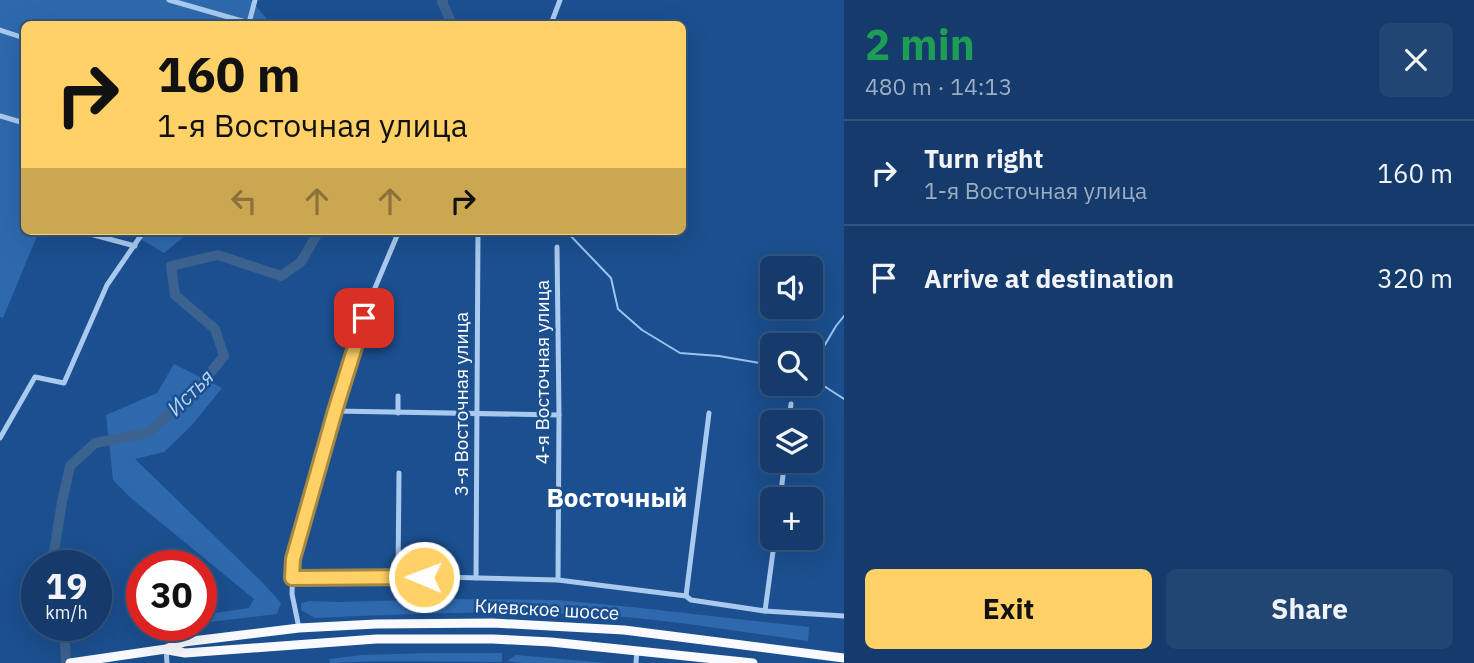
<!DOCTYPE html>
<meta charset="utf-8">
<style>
body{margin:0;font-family:"IBM Plex Sans",sans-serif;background:#214673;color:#f1f3f6;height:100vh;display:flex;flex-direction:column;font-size:26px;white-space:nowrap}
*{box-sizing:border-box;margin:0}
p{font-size:23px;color:#9dadc1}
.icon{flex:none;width:38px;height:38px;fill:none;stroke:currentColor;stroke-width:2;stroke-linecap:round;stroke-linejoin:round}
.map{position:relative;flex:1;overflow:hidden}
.details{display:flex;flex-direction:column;background:#143b6b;width:630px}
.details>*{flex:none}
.hud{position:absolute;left:21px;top:21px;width:665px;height:214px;border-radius:10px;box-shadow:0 7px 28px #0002,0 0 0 2px #33557e;background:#ffd166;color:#111;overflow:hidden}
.fabs{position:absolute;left:760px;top:256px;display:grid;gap:14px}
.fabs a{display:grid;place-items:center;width:63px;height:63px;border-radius:10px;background:#143b6b;box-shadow:0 7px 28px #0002,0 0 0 2px #33557e;font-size:35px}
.speed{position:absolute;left:21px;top:550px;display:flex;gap:14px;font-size:35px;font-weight:700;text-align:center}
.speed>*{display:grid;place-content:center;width:91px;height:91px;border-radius:50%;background:#143b6b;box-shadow:0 7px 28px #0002,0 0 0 2px #33557e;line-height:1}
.speed small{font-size:18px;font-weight:400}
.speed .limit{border:10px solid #d22;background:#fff;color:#111}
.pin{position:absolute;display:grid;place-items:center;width:60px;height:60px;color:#fff;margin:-30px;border-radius:14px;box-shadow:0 4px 10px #0006}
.me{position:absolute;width:77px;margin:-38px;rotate:271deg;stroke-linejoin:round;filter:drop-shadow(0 0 5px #0008)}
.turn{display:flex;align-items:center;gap:24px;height:147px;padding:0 21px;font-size:32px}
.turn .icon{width:91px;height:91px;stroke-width:2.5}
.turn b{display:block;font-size:49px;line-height:60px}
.lanes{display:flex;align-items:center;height:66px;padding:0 21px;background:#0003;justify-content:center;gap:35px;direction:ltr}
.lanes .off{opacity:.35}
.round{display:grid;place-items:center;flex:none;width:74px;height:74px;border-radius:10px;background:#214673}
.headline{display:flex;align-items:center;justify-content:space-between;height:119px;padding:0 21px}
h1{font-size:42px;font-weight:700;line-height:52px;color:#1e9e55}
.action{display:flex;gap:14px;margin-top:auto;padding:14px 21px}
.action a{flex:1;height:80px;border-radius:10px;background:#ffd166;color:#111;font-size:28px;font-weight:700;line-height:80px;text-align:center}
.action a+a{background:#214673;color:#f1f3f6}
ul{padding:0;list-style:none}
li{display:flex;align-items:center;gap:21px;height:105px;padding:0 21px;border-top:2px solid #33557e}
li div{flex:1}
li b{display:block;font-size:26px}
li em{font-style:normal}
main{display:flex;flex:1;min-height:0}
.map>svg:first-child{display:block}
.green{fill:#2e69ad}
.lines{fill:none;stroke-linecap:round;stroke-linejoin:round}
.stream{stroke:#9cc4f0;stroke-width:2}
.river{stroke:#3c6290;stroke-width:10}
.minor{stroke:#a9c9ee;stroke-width:5}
.trunk{stroke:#f8faff;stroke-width:9}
.route-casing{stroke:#a68842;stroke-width:18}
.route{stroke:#ffd166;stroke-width:12}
.labels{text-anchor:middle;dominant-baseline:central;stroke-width:5;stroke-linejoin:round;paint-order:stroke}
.street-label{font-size:19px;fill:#fff;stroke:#1b4f8f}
.water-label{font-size:21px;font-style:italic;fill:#b5d3f5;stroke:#1b4f8f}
.district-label{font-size:26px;font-weight:bold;fill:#fff;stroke:#1b4f8f}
</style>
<main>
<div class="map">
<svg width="844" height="663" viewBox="0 0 844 663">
<rect width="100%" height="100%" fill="#1b4f8f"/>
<!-- green -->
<g class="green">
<polygon points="0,0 251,0 271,24 24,24 24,231 39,231 3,318 0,317"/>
<polygon points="127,231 191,231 164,253"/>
<polygon points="174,364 222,388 192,425 164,452 135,459 263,583 281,603 277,614 201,623 201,615 249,608 254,599 132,499 113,480 106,415 157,393"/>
<path d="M449,599l108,1 75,7 177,20 -1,14c-61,-8 -123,-19 -184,-24 -103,-8 -206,-4 -309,1l-14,-8v-7l8,-2 30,1z"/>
<polygon points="428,653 502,653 502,662 381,661 330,663 329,659 362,655"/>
<polygon points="516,655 608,663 522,663 507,661"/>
</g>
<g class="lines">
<!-- stream -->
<g class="stream">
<polyline points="566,231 611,278 618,309 642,330 680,353 719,356 772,365"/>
<polyline points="810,370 836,326 844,316"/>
<polyline points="810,377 844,399"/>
</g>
<!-- river -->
<g class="river">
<polyline points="443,0 442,2 452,24"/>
<polyline points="45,565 54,552 62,502 70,466 95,443 147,433 194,393 224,356 215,329 175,295 171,266 218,255 281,276 301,262 319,231"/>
<polyline points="37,577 33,582 37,587"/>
<polyline points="64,625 66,663"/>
</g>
<!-- minor -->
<g class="minor">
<polyline points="169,0 249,23 255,0"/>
<polyline points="551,24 560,0"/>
<polyline points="0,30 24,38"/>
<polyline points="0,116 24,123"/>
<polyline points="79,231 135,246"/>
<polyline points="557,247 559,415 558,580"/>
<polyline points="398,396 398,413"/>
<polyline points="335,411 559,415"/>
<polyline points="789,422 791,404"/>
<polyline points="0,438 35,377 64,383 107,285 144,231"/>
<polyline points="780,499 785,460"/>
<polyline points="398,576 399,473"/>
<polyline points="292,578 398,576 558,580 686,596 691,600 765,611 844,616"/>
<polyline points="476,578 478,231"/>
<polyline points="686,596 709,413"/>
<polyline points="765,611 775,537"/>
<polyline points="299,628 292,594 293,559 335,411 372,295 399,231"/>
<polyline points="166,649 167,663"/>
<polyline points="636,663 637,650"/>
</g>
<!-- trunk -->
<g class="trunk">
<polyline points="168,650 185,653 376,639 493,639 551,642 753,663"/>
<polyline points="70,663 166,649 184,642 299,628 376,624 493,623 624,630 844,658"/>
</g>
</g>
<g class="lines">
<defs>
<polyline id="route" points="364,318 335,411 293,559 292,578 424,577"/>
</defs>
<!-- route casing -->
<use href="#route" class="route-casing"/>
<!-- route -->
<use href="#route" class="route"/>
</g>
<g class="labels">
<!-- street labels -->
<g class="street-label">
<text transform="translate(542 372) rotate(-90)">4-я Восточная улица</text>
<text transform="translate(461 404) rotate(-90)">3-я Восточная улица</text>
<text transform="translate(547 609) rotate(3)">Киевское шоссе</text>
</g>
<!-- water labels -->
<g class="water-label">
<text transform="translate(190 392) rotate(-45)">Истья</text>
</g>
<!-- district labels -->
<g class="district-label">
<text x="617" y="497">Восточный</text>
</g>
</g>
</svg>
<div class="fabs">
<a><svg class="icon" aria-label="sound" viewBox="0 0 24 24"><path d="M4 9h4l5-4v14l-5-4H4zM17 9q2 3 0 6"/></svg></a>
<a><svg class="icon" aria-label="search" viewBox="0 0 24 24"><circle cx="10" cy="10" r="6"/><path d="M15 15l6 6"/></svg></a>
<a><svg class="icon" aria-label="layers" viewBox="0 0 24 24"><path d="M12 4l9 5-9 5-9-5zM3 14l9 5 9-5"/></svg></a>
<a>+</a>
</div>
<div class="speed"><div>19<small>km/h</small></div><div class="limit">30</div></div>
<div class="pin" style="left:364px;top:318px;background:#d93025"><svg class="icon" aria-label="arrive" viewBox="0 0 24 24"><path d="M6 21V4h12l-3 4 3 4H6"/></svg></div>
<svg class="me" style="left:424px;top:577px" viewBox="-20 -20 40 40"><circle r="17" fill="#ffd166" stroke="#fff" stroke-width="3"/><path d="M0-11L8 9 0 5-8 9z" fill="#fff"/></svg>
<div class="hud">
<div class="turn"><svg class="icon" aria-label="right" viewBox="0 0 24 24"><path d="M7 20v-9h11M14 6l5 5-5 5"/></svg><div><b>160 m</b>1-я Восточная улица</div></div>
<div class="lanes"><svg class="icon off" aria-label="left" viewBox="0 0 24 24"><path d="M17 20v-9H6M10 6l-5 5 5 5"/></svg><svg class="icon off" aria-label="ahead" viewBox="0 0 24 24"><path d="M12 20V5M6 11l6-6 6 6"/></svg><svg class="icon off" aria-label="ahead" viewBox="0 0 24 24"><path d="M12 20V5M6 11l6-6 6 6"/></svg><svg class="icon" aria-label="right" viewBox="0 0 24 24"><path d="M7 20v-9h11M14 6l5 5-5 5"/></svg></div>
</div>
</div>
<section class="details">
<div class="headline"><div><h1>2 min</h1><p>480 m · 14:13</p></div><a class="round"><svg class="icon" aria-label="close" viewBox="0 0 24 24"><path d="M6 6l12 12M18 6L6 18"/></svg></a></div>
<ul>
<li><svg class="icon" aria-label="right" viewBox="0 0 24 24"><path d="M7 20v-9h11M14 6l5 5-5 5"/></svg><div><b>Turn right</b><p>1-я Восточная улица</p></div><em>160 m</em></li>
<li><svg class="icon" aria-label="arrive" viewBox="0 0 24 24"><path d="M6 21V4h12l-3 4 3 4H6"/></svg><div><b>Arrive at destination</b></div><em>320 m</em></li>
</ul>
<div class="action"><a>Exit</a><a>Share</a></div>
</section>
</main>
